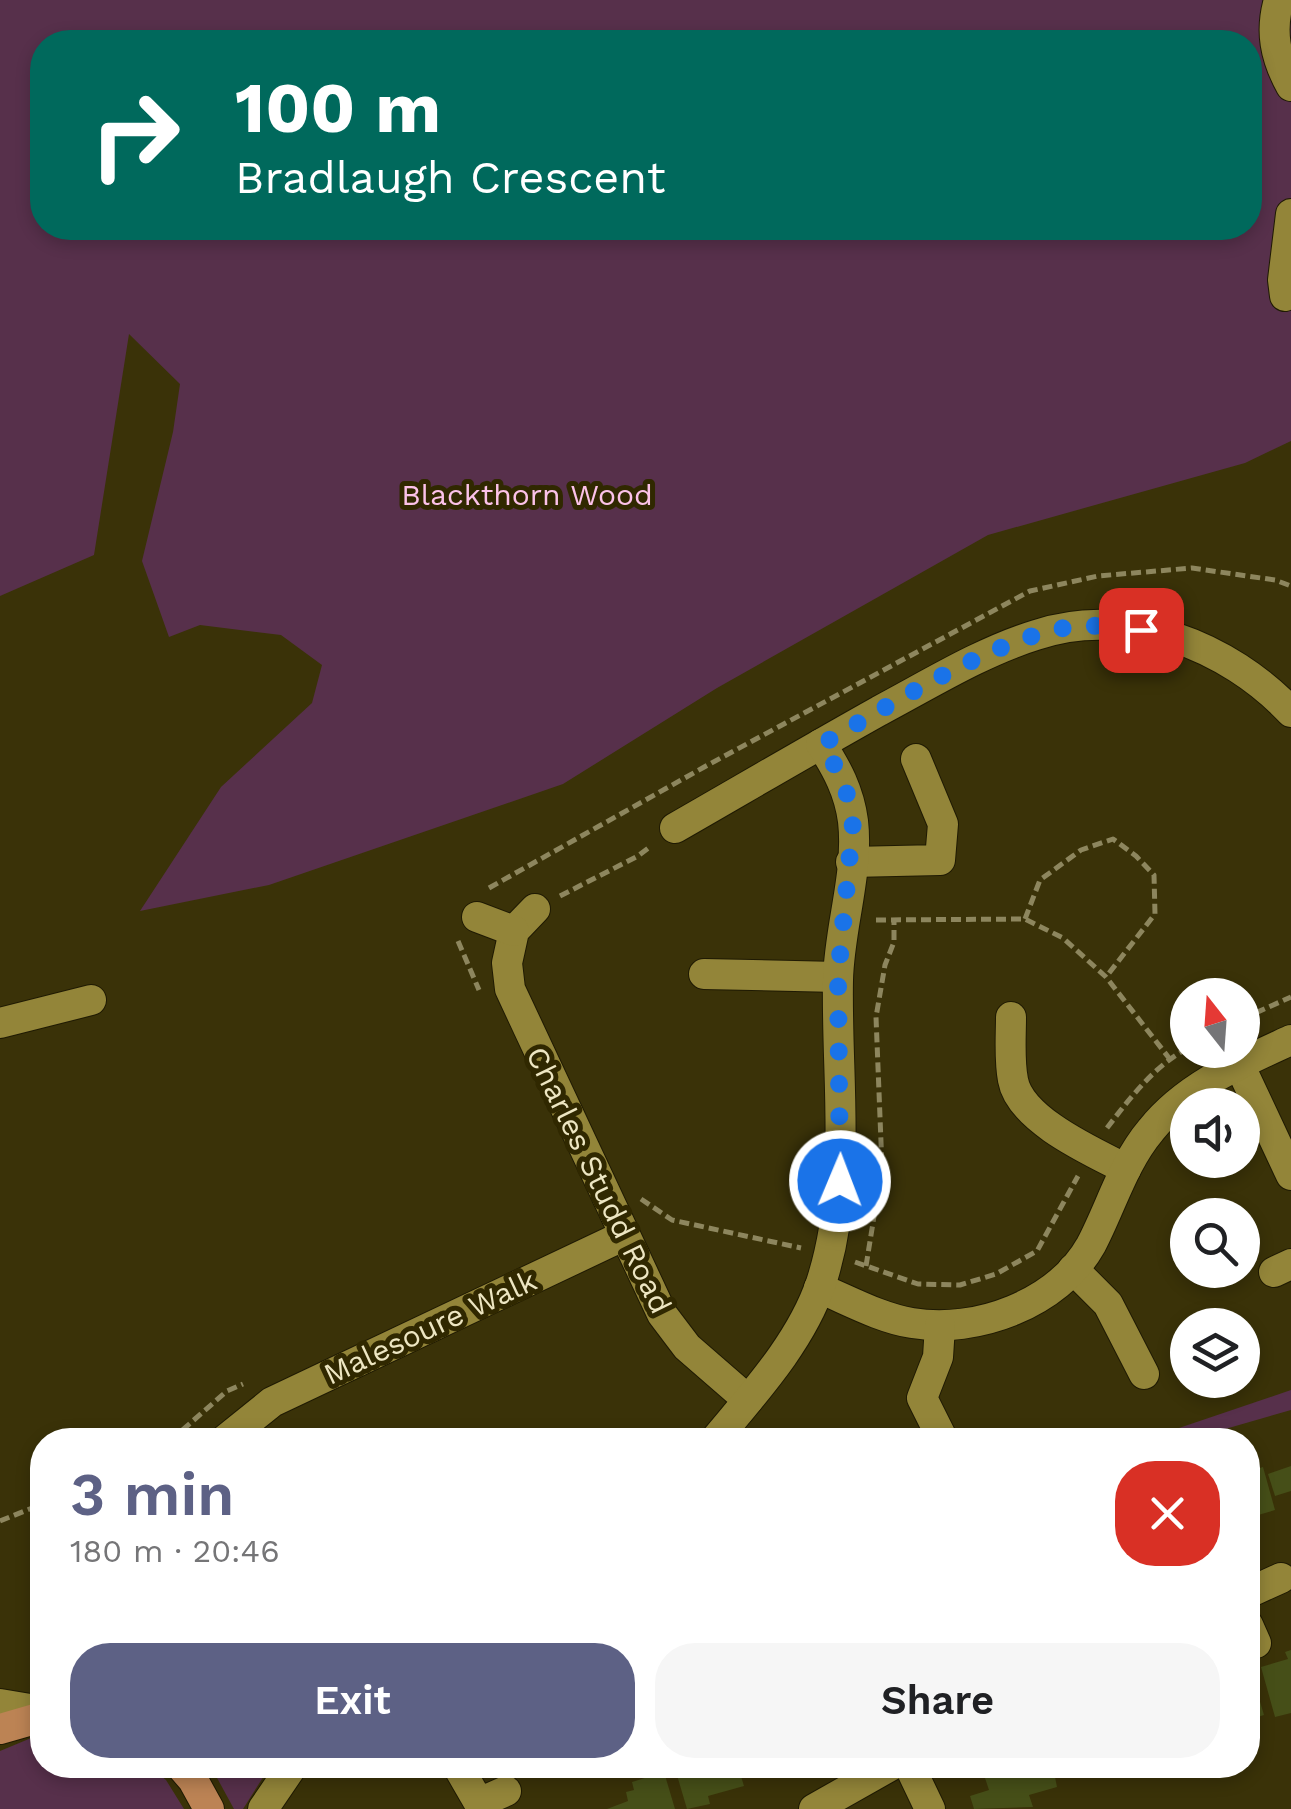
<!DOCTYPE html>
<meta charset="utf-8">
<style>
body{margin:0;font-family:"Work Sans",sans-serif;background:#f6f6f6;color:#202124;height:100vh;display:flex;flex-direction:column;font-size:38px;white-space:nowrap}
*{box-sizing:border-box;margin:0}
p{font-size:32px;color:#757577}
.icon{flex:none;width:55px;height:55px;fill:none;stroke:currentColor;stroke-width:2;stroke-linecap:round;stroke-linejoin:round}
.map{position:relative;flex:1;overflow:hidden}
.panel{position:absolute;left:30px;top:1428px;width:1230px;height:350px;display:flex;flex-direction:column;background:#fff;border-radius:40px;box-shadow:0 5px 15px #0003}
.panel>*{flex:none}
.guide{position:absolute;left:30px;top:30px;width:1232px;height:210px;border-radius:40px;box-shadow:0 5px 15px #0003;background:#00695c;color:#fff;overflow:hidden}
.needle{width:65px;rotate:343deg}
.tools{position:absolute;left:1170px;top:978px;display:grid;gap:20px}
.tools a{display:grid;place-items:center;width:90px;height:90px;border-radius:50%;background:#fff;box-shadow:0 5px 15px #0003;font-size:50px}
.pin{position:absolute;display:grid;place-items:center;width:85px;height:85px;color:#fff;margin:-42px;border-radius:20px;box-shadow:0 5px 15px #0006}
.me{position:absolute;width:110px;margin:-55px;rotate:1deg;stroke-linejoin:round;filter:drop-shadow(0 0 8px #0008)}
.turn{display:flex;align-items:center;gap:35px;height:210px;padding:0 40px;font-size:45px}
.turn .icon{width:130px;height:130px;stroke-width:2.5}
.turn b{display:block;font-size:70px;line-height:85px}
.round{display:grid;place-items:center;flex:none;width:105px;height:105px;border-radius:40px;background:#f6f6f6}
.headline{display:flex;align-items:center;justify-content:space-between;height:170px;padding:0 40px}
h1{font-size:60px;font-weight:600;line-height:75px;color:#5d6185}
.action{display:flex;gap:20px;margin-top:auto;padding:20px 40px}
.action a{flex:1;height:115px;border-radius:40px;background:#5d6185;color:#fff;font-size:40px;font-weight:600;line-height:115px;text-align:center}
.action a+a{background:#f6f6f6;color:#202124}
.map>svg:first-child{display:block}
.green{fill:#57304b;fill-rule:evenodd}
.building{fill:#464f18}
.lines{fill:none;stroke-linecap:round;stroke-linejoin:round}
.minor-casing{stroke:#1f1a03;stroke-width:32}
.major-casing{stroke:#1f1a03;stroke-width:32}
.path{stroke:#8d865e;stroke-width:5;stroke-dasharray:10 5;stroke-linecap:butt}
.minor{stroke:#938539;stroke-width:30}
.major{stroke:#bc8354;stroke-width:30}
.route{stroke:#1a73e8;stroke-width:18;stroke-dasharray:0 32.4}
.labels{text-anchor:middle;dominant-baseline:central;stroke-width:10;stroke-linejoin:round;paint-order:stroke}
.park-label{font-size:30px;fill:#fcc2e9;stroke:#302800}
.street-label{font-size:30px;fill:#ede6c2;stroke:#302800}
</style>
<div class="map">
<svg width="1291" height="1809" viewBox="0 0 1291 1809">
<rect width="100%" height="100%" fill="#3a3208"/>
<!-- green -->
<g class="green">
<path d="M0,0h1291v441l-46,22 -257,72 -271,153 -154,96 -294,101 -129,26 81,-124 91,-84 10,-38 -41,-30 -81,-10 -31,12 -27,-76 31,-129 7,-48 -51,-50 -35,221 -94,41zM42,42h1208v186h-1208z"/>
<polygon points="1291,1390 1291,1410 1187,1440 1173,1440 1179,1428"/>
<polygon points="36,1736 42,1736 42,1765 147,1765 166,1780 184,1809 0,1809 0,1751"/>
<polygon points="210,1765 262,1765 267,1771 243,1809 234,1809"/>
</g>
<!-- building -->
<g class="building">
<polygon points="1291,1466 1291,1491 1275,1496 1268,1474"/>
<polygon points="1263,1467 1275,1510 1248,1518 1248,1472"/>
<polygon points="1291,1650 1291,1713 1275,1717 1261,1667 1288,1659 1285,1652"/>
<polygon points="1248,1662 1264,1715 1248,1720"/>
<polygon points="674,1765 763,1765 763,1766 740,1773 744,1786 708,1796 710,1804 687,1809"/>
<polygon points="1010,1765 1075,1765 1077,1771 1055,1777 1057,1787 1029,1795 1033,1807 974,1809 970,1796 989,1790 985,1778 1012,1771"/>
<polygon points="664,1772 675,1809 607,1809 628,1801 626,1792 634,1790 632,1782"/>
</g>
<g class="lines">
<defs>
<g id="minor">
<path d="M1279,0c-9,31 -4,57 12,86"/>
<polyline points="1285,296 1283,280 1291,214"/>
<path d="M675,828c68,-39 136,-79 204,-117 51,-27 102,-59 157,-76 91,-30 193,11 255,77"/>
<polyline points="851,862 940,860 943,824 916,759"/>
<polyline points="535,909 514,931 507,963 510,989 662,1314 687,1347 748,1400"/>
<polyline points="477,917 514,931"/>
<polyline points="704,974 838,977"/>
<path d="M1011,1017c0,20 -2,43 2,63 7,40 80,72 113,89"/>
<polyline points="0,1023 91,1000"/>
<polyline points="1239,1064 1291,1175"/>
<polyline points="1073,1269 1108,1304 1144,1374"/>
<polyline points="1274,1272 1291,1264"/>
<path d="M819,1288c29,12 61,30 93,35 64,11 146,-19 179,-78 20,-38 32,-82 60,-115 35,-44 90,-67 140,-90"/>
<polyline points="940,1326 938,1357 922,1398 943,1440"/>
<polyline points="225,1440 272,1402 625,1235"/>
<path d="M715,1440c39,-47 86,-98 106,-157 32,-98 15,-202 17,-303 1,-52 21,-107 15,-159 -4,-30 -16,-52 -32,-77"/>
<polyline points="1248,1593 1281,1578"/>
<polyline points="1248,1625 1256,1643"/>
<polyline points="0,1704 42,1711"/>
<polyline points="457,1765 479,1803 506,1791"/>
<polyline points="909,1765 930,1809"/>
<polyline points="263,1809 293,1765"/>
<polyline points="814,1809 892,1765"/>
</g>
<g id="major">
<polyline points="0,1729 42,1717"/>
<polyline points="180,1765 193,1780 209,1809"/>
</g>
</defs>
<!-- minor casing -->
<use href="#minor" class="minor-casing"/>
<!-- major casing -->
<use href="#major" class="major-casing"/>
<!-- path -->
<g class="path">
<polyline points="489,888 706,766 1030,591 1098,576 1192,568 1275,580 1291,586"/>
<polyline points="560,896 638,856 651,846"/>
<polyline points="1025,919 1040,880 1081,850 1113,839 1136,856 1154,875 1155,914 1106,977"/>
<polyline points="876,920 1025,919 1063,938 1106,977 1169,1058"/>
<polyline points="458,941 479,990"/>
<polyline points="1242,1019 1291,997"/>
<path d="M1107,1128c23,-30 47,-62 81,-80"/>
<polyline points="641,1199 672,1220 801,1248"/>
<polyline points="855,1262 918,1284 960,1285 996,1274 1037,1251 1078,1176"/>
<polyline points="866,1266 882,1167 876,1017 885,965 894,942 894,920"/>
<polyline points="171,1440 227,1391 243,1384"/>
<polyline points="0,1521 42,1504"/>
</g>
<!-- minor -->
<use href="#minor" class="minor"/>
<!-- major -->
<use href="#major" class="major"/>
</g>
<g class="lines">
<!-- route -->
<path class="route" d="M840,1181l-2,-204 15,-155 -9,-41 -22,-37c67,-38 182,-112 257,-118 20,-1 42,1 62,4"/>
</g>
<g class="labels">
<!-- park labels -->
<g class="park-label">
<text x="527" y="494">Blackthorn Wood</text>
</g>
<!-- street labels -->
<g class="street-label">
<text transform="translate(599 1180) rotate(64)">Charles Studd Road</text>
<text transform="translate(430 1327) rotate(-25)">Malesoure Walk</text>
</g>
</g>
</svg>
<div class="tools">
<a><svg class="needle" viewBox="-14 -14 28 28"><path d="M0-13l5 13h-10z" fill="#e53935"/><path d="M0 13l5-13h-10z" fill="#757577"/></svg></a>
<a><svg class="icon" aria-label="sound" viewBox="0 0 24 24"><path d="M4 9h4l5-4v14l-5-4H4zM17 9q2 3 0 6"/></svg></a>
<a><svg class="icon" aria-label="search" viewBox="0 0 24 24"><circle cx="10" cy="10" r="6"/><path d="M15 15l6 6"/></svg></a>
<a><svg class="icon" aria-label="layers" viewBox="0 0 24 24"><path d="M12 4l9 5-9 5-9-5zM3 14l9 5 9-5"/></svg></a>
</div>
<div class="pin" style="left:1141px;top:630px;background:#d93025"><svg class="icon" aria-label="arrive" viewBox="0 0 24 24"><path d="M6 21V4h12l-3 4 3 4H6"/></svg></div>
<svg class="me" style="left:840px;top:1181px" viewBox="-20 -20 40 40"><circle r="17" fill="#1a73e8" stroke="#fff" stroke-width="3"/><path d="M0-11L8 9 0 5-8 9z" fill="#fff"/></svg>
<div class="guide">
<div class="turn"><svg class="icon" aria-label="right" viewBox="0 0 24 24"><path d="M7 20v-9h11M14 6l5 5-5 5"/></svg><div><b>100 m</b>Bradlaugh Crescent</div></div>
</div>
<section class="panel">
<div class="headline"><div><h1>3 min</h1><p>180 m · 20:46</p></div><a class="round" style="background:#d93025;color:#fff"><svg class="icon" aria-label="close" viewBox="0 0 24 24"><path d="M6 6l12 12M18 6L6 18"/></svg></a></div>
<div class="action"><a>Exit</a><a>Share</a></div>
</section>
</div>
